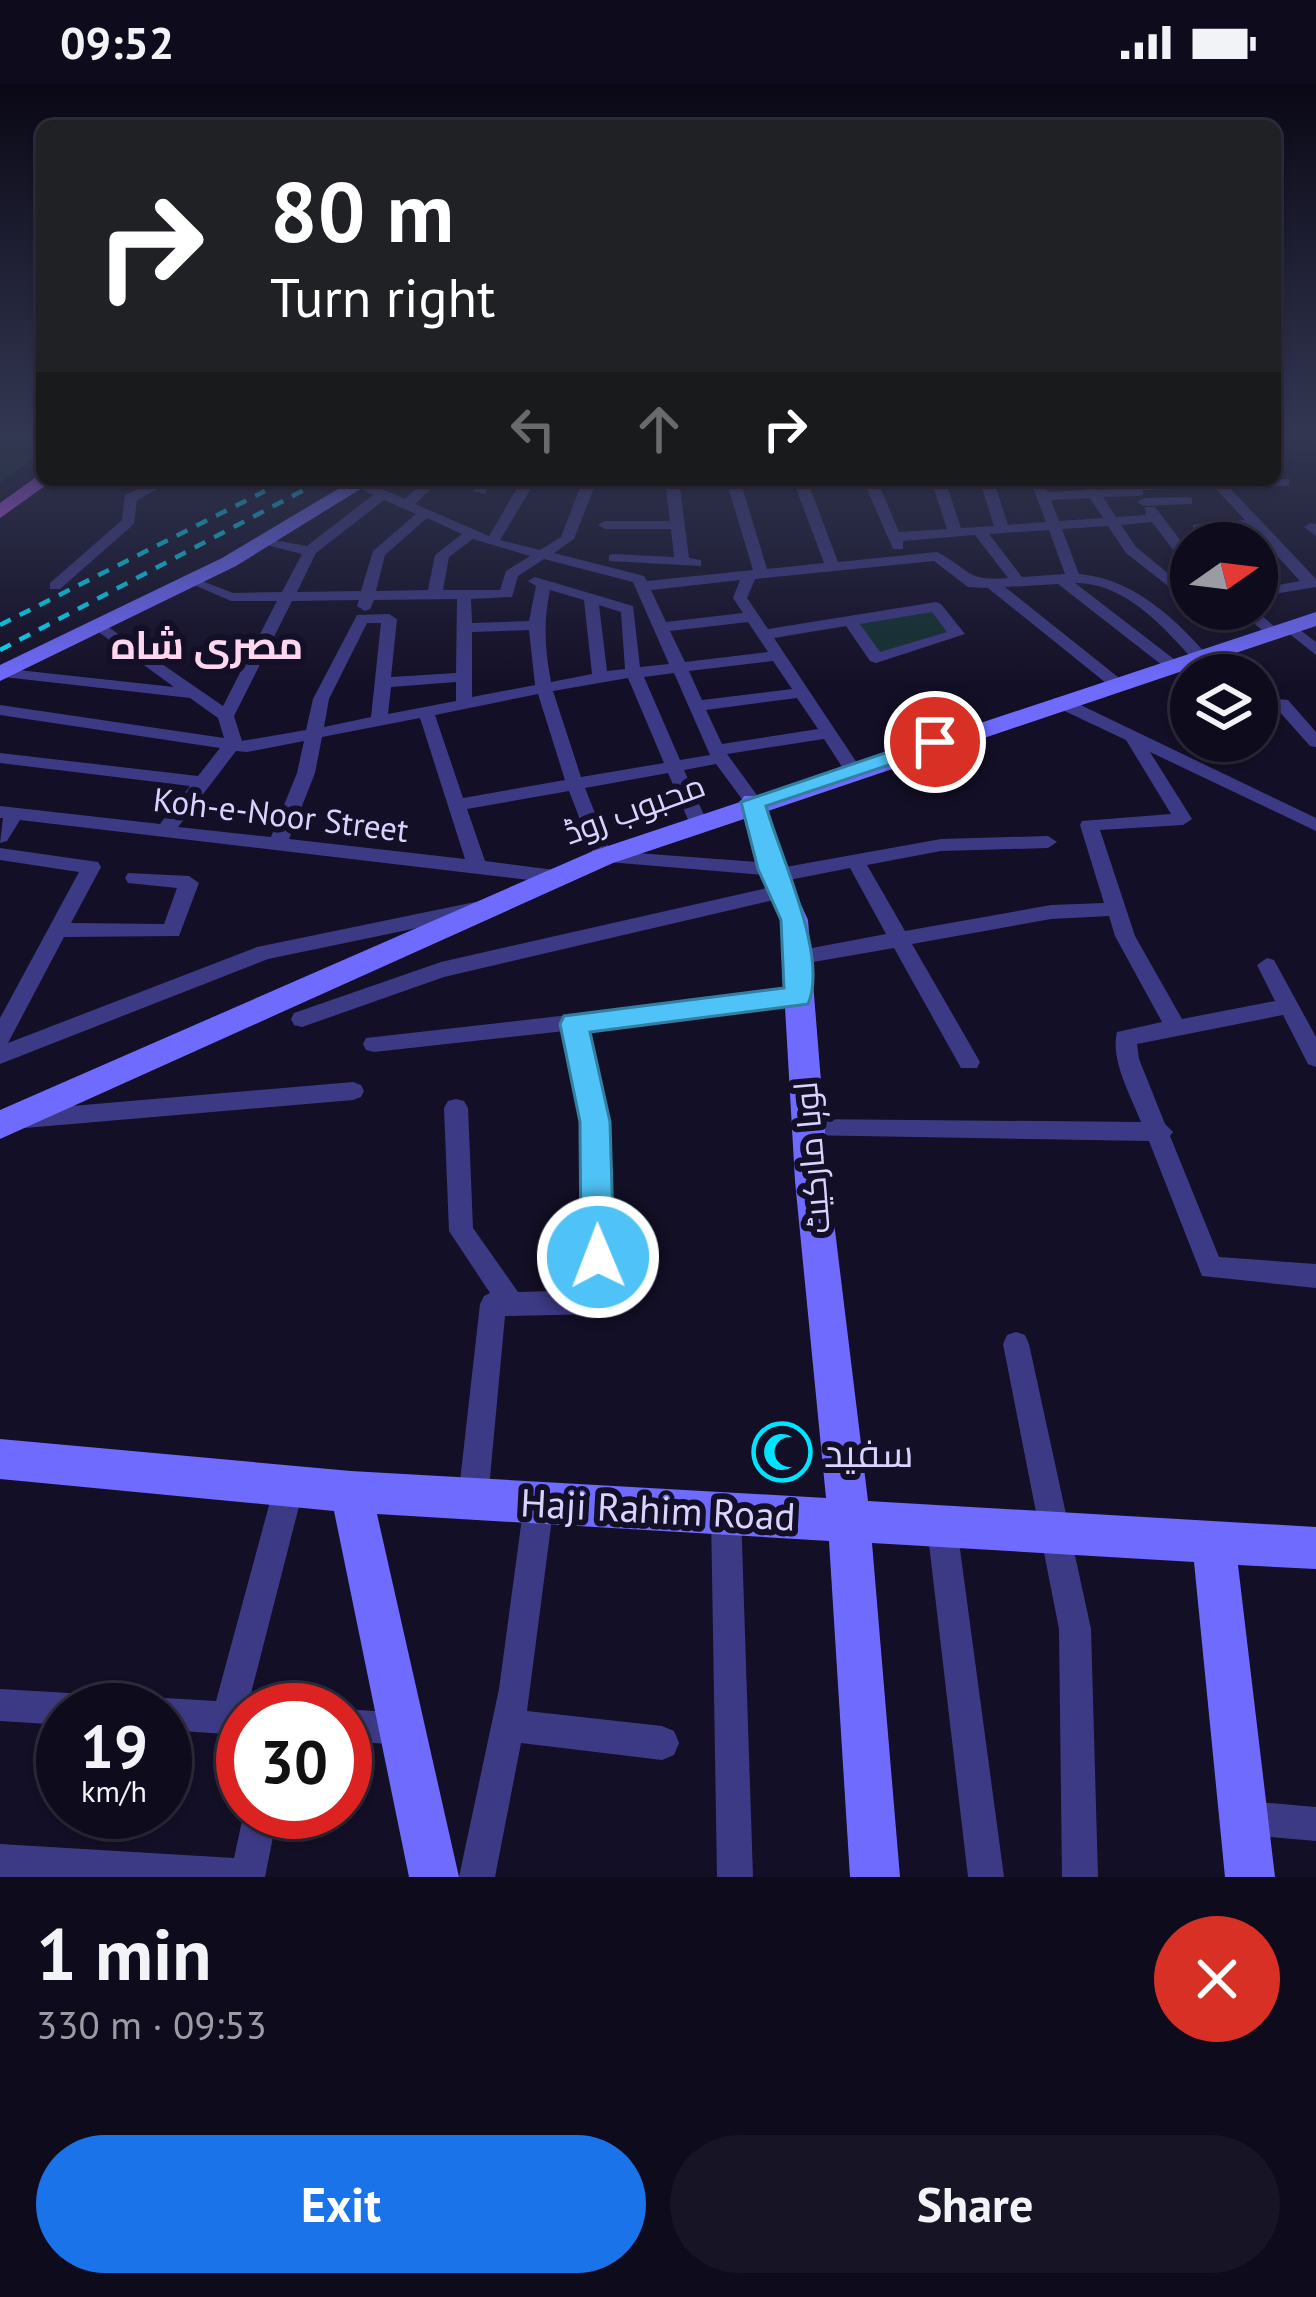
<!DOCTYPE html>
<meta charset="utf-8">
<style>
body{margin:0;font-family:"PT Sans",Cairo,sans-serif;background:#171425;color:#f1f3f6;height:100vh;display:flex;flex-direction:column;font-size:45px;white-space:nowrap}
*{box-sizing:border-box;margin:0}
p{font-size:39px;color:#9b9ba3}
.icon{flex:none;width:66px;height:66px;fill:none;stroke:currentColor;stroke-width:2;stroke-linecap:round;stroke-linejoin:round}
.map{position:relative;height:1793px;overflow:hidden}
.drawer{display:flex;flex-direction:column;background:#0e0b1c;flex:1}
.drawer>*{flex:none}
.guide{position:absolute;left:36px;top:36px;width:1245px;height:366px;border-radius:18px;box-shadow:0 3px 9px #0004,0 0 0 3px #2e2b3b;background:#202124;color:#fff;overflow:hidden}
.needle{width:78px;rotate:76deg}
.buttons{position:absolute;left:1170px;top:438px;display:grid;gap:24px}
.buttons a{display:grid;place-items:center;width:108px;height:108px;border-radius:50%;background:#0e0b1c;box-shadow:0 3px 9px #0004,0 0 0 3px #2e2b3b;font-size:60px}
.speed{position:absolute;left:36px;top:1599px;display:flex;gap:24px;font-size:60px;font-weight:700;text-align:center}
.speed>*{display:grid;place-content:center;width:156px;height:156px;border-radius:50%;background:#0e0b1c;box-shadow:0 3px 9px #0004,0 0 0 3px #2e2b3b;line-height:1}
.speed small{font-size:30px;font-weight:400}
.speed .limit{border:18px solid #d22;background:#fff;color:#111}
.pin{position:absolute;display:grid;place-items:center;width:102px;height:102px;color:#fff;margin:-51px;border:6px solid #fff;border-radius:50%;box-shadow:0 3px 12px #0007}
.me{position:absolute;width:132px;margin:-66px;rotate:359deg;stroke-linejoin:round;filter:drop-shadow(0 0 9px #0008)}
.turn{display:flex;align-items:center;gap:42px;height:252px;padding:0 36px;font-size:54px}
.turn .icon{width:156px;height:156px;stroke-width:2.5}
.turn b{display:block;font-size:84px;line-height:102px}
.lanes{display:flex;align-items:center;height:114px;padding:0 36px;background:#0003;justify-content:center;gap:60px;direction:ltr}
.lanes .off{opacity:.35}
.round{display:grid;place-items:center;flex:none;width:126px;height:126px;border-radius:63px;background:#171425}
.overview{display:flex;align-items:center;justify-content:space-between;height:204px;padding:0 36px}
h1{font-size:72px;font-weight:600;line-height:90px}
.cta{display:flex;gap:24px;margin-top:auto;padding:24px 36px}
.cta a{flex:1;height:138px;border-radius:72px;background:#1a73e8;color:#fff;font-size:48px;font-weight:600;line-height:138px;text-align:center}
.cta a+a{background:#171425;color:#f1f3f6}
.status{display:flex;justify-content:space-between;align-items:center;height:84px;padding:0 60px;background:#0e0b1c;direction:ltr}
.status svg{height:33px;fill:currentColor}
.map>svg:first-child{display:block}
.green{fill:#12302f}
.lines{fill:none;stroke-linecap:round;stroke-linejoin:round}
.street{fill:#3d3a85;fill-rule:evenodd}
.secondary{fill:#6f6bff;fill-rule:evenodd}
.primary{fill:#c25bff;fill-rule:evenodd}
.rail{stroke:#00e5ff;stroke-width:4.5;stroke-dasharray:12 10;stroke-linecap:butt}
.route{fill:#4fc3f7;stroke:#337fa1;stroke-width:3}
.labels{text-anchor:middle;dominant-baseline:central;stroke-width:12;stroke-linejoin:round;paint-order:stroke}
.street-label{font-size:33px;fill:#d9d4ff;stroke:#130f26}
.far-district-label{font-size:39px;font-weight:bold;fill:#ffd6f0;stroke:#130f26}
.near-poi-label{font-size:39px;fill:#d9d4ff;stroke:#130f26;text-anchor:start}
.near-street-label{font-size:39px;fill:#d9d4ff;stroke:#130f26}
</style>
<div class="status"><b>09:52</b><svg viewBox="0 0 49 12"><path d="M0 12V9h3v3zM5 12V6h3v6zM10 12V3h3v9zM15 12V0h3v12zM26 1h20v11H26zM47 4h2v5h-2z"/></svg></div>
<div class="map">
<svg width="1316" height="1793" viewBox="0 0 1316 1793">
<rect width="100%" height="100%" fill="#130f26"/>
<!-- green -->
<g class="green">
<polygon points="0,351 42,351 42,368 0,399"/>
<polygon points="936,523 957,550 876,574 851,537"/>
</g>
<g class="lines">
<!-- street -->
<g class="street">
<path d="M1289,395v6l-5,1 -55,1 87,92v8l-59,10v-8l43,-8 -48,-53 -59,3v-6l5,-1 47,-4 -30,-32 -72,2v5l-5,1 -35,1 13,20 30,-2 -1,-8h10l36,47v14l-5,-1 -34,-45 -31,3 15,22 55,45v12l-65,-51 -18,-27 -46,3 17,45c61,5 108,56 145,101h-17c-34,-37 -77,-93 -132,-92l104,80v6h-12l-109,-85 -53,3 118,94v6h-12l-123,-99 -20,-1 -34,-26 -179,18 -8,19 21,31 168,-27 5,2 24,30 -89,29 -6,-2 -24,-35 -72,12 87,131 -3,4h-12l-22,-34 -97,15 35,48 -9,6 -6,-2 -31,-42 -32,6 23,52 -9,6 -9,-6 -21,-49 -83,15 25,63 161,12 9,5 161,-29 107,-3 9,6 -9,6 -107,3 -74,14 38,66 146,-26 53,-2 -24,-78 2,-4 89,-7 -45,-74 -72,-34v-8h12l250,120v13l-166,-79 42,67 -9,6 -83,5 35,106 47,83 93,-18 -18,-36 10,-7 7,2 42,77v30l-8,-3 -25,-49 -146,29 2,15 26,65 8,8 -3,4 49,121 97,7v24l-114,-12 -53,-135 -349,-6 -4,-7 4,-7 8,-2 333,3c-10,-26 -31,-62 -24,-90l45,-10 -47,-86 -6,-20 -58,3 -139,25 68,118 -3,6h-16l-67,-120 -98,17 -7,-2 -3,-5 3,-5 7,-2 90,-17 -36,-66 -76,15 -7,-2 -2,-6 -169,-14 -27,-70 -102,18 18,52 77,10 3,5 -10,7 -535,-63 -13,21 -7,2 3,-25h-3v-12l160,18 30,-38 -190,-23v-10l198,23 22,-28 -220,-33v-10l224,33 -6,-20 -28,-20 -186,-21 -4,-1v-8l174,19 -81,-59 -3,-3 8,-5 125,86 54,-105h-46l-46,-20 7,-4 41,16 49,-1 20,-38 -47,-12 7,-4 45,8 66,-51 -30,-15h18l44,19 20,-19h15l-25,24 74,32 33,-56h14l-36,60 40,10 21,-13 22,-57h14l-23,59 -20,14 90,23 3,5 106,-11 -27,-90h14l27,89 57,-6 -31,-83h14l31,82 99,-10c33,17 29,30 71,26l-33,-43 -72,6v8h-10l-30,-69h14l22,52 48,-3 -16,-49h14l16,48 33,-2 -12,-38 7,-4 7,4 12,37 38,-3 -16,-42h62l6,10 31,-2v-5l5,-1zM1079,397l6,9 -37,2 -3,-7zM1090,414l13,20 -44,3 -8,-21zM384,416l32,14 -43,37 -12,40 -64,1 19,-39zM427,434l35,16 -27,21 -7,35 -52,1 9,-36zM1049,446l16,44 -43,3 -33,-43zM473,455l57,17 -24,15 -6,19h-57l6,-33zM544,475l89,23 36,82 -29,3 -7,-61 -98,-29 -7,4 8,5 -7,35 -57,2 -1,-24 41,-2 6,-21zM740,496l-7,18 10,15 -77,9 -15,-32zM550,506l34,10 8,74 -41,8c-6,-32 -8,-60 -1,-92zM457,515l-1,74 -65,4 6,-58 -8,-5 -32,1 -44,84 -7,31 -64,11 -8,-25 58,-115 67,-1 -2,6 8,5 5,-2 4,-9zM599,521l22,7 4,57 -18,2zM932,528l15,20 -67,20 -20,-28zM748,538l20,30 -83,10 -15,-31zM367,539h14l-10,94 -47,10 5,-28zM529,546l6,55 -63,12v-65zM773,577l19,28 -90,11 -13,-29zM674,589l36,82 -30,5 -36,-83zM628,594l36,85 -83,14 -28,-86zM456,598v19l-68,13 3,-27zM538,610l27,86 -102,18 -28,-83zM797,614l21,31 -96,15 -16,-34zM420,634l45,141 -176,-20 26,-66 7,-36zM304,657l-7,32 -26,64 -93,-10 58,-76 11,1z"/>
<polygon points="158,396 175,396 137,416 134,440 60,505 50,505 50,499 122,436 125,411"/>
<polygon points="478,396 492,396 485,410 473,407"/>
<polygon points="665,396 679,396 689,474 701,476 701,482 609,477 609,471 614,470 674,473 671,445 605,445 598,441 605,437 670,437"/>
<polygon points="1187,413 1192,414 1192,420 1144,422 1137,418 1144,414"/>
<polygon points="1311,439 1316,440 1316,452 1304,443"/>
<polygon points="1237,525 1254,525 1282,549 1274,554 1269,552"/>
<polygon points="1291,539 1316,558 1316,571 1286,547 1286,541"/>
<polygon points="1257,613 1288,616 1316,648 1316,663 1310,662 1277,625 1257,623"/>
<polygon points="0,764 98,778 101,783 71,839 164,840 177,804 128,799 125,794 128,789 189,792 199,799 179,852 64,853 8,959 257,863 475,818 485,825 475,832 268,875 0,980 0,934 79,788 0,776"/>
<polygon points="780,801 790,808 787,813 444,893 302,943 294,941 291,935 294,929 441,878"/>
<polygon points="798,905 809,913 798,921 586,945 607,1038 612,1218 608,1226 599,1230 505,1232 488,1415 483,1425 473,1430 463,1425 458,1415 480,1220 484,1212 490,1209 449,1147 444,1024 448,1017 456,1015 464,1017 468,1024 473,1144 518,1208 586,1206 583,1038 565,947 374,968 366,966 363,960 366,954"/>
<polygon points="353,998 361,1001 364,1007 361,1013 353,1016 25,1044 17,1042 13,1035 17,1028 25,1026"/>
<polygon points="1016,1248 1025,1251 1029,1260 1091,1545 1098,1793 1062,1793 1059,1545 1003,1260 1007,1251"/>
<polygon points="289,1388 299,1393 304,1403 248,1621 255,1626 243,1626 243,1651 165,1646 165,1626 150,1626 153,1618 165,1614 216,1617 274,1403 279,1393"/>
<polygon points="539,1404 549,1409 554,1419 527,1627 662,1642 674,1647 679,1659 674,1671 662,1676 521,1659 495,1793 459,1793 499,1605 524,1419 529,1409"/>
<polygon points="726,1414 736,1419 741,1429 753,1793 717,1793 711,1429 716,1419"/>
<polygon points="942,1428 953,1432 957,1443 1004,1793 968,1793 927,1443 931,1432"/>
<polygon points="0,1605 86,1610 98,1614 102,1626 63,1626 63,1641 0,1637"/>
<polygon points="345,1625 402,1629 414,1633 418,1645 414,1657 402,1661 345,1657 345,1626 342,1626"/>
<polygon points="1245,1717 1316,1723 1316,1757 1245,1751 1233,1746 1228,1734 1233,1722"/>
<polygon points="244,1728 278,1728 265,1793 0,1793 0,1760 234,1774"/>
</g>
<!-- secondary -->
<g class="secondary">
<polygon points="353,396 375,396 236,482 0,597 0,581 222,474"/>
<polygon points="1316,528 1316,542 768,727 785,785 808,836 829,1097 868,1417 1316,1443 1316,1485 1238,1481 1275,1793 1225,1793 1194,1478 872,1459 900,1793 850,1793 829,1457 377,1430 459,1793 409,1793 334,1427 0,1395 0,1355 351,1387 826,1414 795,1097 780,836 757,785 744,735 613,779 0,1055 0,1026 593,767 740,718 744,712 760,712"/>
</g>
<!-- primary -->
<polygon class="primary" points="42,389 49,399 0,434 0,419"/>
<!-- rail -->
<g class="rail">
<polyline points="0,541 265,407"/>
<polyline points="0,566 323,396"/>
</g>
</g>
<!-- sky -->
<linearGradient id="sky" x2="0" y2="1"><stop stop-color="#0a0815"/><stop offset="0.58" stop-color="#333752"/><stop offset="1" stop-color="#333752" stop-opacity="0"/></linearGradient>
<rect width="1316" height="602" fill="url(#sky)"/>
<!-- route -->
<path class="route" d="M935,652l8,2v9l-177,59c14,50 63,151 42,198l-218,28 20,90 4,135 -4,10 -12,5 -12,-5 -5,-10 -1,-135 -20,-98 4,-8 220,-28 -3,-68 -23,-51 -17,-67z"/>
<!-- icons -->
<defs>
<symbol id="mosque-ring" viewBox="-11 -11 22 22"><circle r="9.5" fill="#130f26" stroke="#00e5ff" stroke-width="1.5"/><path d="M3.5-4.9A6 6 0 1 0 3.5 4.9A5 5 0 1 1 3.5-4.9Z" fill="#00e5ff"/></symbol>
</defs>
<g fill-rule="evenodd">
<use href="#mosque-ring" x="749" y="1335" width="66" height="66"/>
</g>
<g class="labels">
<!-- street labels -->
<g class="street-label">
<text transform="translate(634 724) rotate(-20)">محبوب روڈ</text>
<text transform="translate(281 730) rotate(7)">Koh-e-Noor Street</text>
<text transform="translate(811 1074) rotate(-95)">لوہا مارکیٹ</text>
</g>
<!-- far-district labels -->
<g class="far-district-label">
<text x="207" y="560">مصری شاہ</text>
</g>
<!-- near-poi labels -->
<g class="near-poi-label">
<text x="824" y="1368">سفید</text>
</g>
<!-- near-street labels -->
<g class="near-street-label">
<text transform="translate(658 1425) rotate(3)">Haji Rahim Road</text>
</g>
</g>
</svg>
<div class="buttons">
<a><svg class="needle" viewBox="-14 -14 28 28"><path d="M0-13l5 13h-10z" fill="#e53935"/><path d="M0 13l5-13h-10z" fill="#9b9ba3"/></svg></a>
<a><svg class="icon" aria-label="layers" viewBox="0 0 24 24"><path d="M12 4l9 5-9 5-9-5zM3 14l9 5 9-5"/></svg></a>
</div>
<div class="speed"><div>19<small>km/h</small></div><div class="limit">30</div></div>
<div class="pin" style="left:935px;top:658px;background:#d93025"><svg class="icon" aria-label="arrive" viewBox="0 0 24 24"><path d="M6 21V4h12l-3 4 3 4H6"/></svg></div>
<svg class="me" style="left:598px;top:1173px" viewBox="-20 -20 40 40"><circle r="17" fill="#4fc3f7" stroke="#fff" stroke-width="3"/><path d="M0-11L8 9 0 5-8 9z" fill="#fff"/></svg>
<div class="guide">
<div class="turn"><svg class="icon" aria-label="right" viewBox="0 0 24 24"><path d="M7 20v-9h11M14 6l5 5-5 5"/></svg><div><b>80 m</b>Turn right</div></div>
<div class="lanes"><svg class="icon off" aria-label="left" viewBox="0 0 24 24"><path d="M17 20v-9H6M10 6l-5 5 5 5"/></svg><svg class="icon off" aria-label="ahead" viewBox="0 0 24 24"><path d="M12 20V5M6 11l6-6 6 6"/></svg><svg class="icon" aria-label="right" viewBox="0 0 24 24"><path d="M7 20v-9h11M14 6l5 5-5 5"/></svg></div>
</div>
</div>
<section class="drawer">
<div class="overview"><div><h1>1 min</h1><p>330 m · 09:53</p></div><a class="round" style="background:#d93025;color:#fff"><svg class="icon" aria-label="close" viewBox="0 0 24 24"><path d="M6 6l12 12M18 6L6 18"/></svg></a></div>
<div class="cta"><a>Exit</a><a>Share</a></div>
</section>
